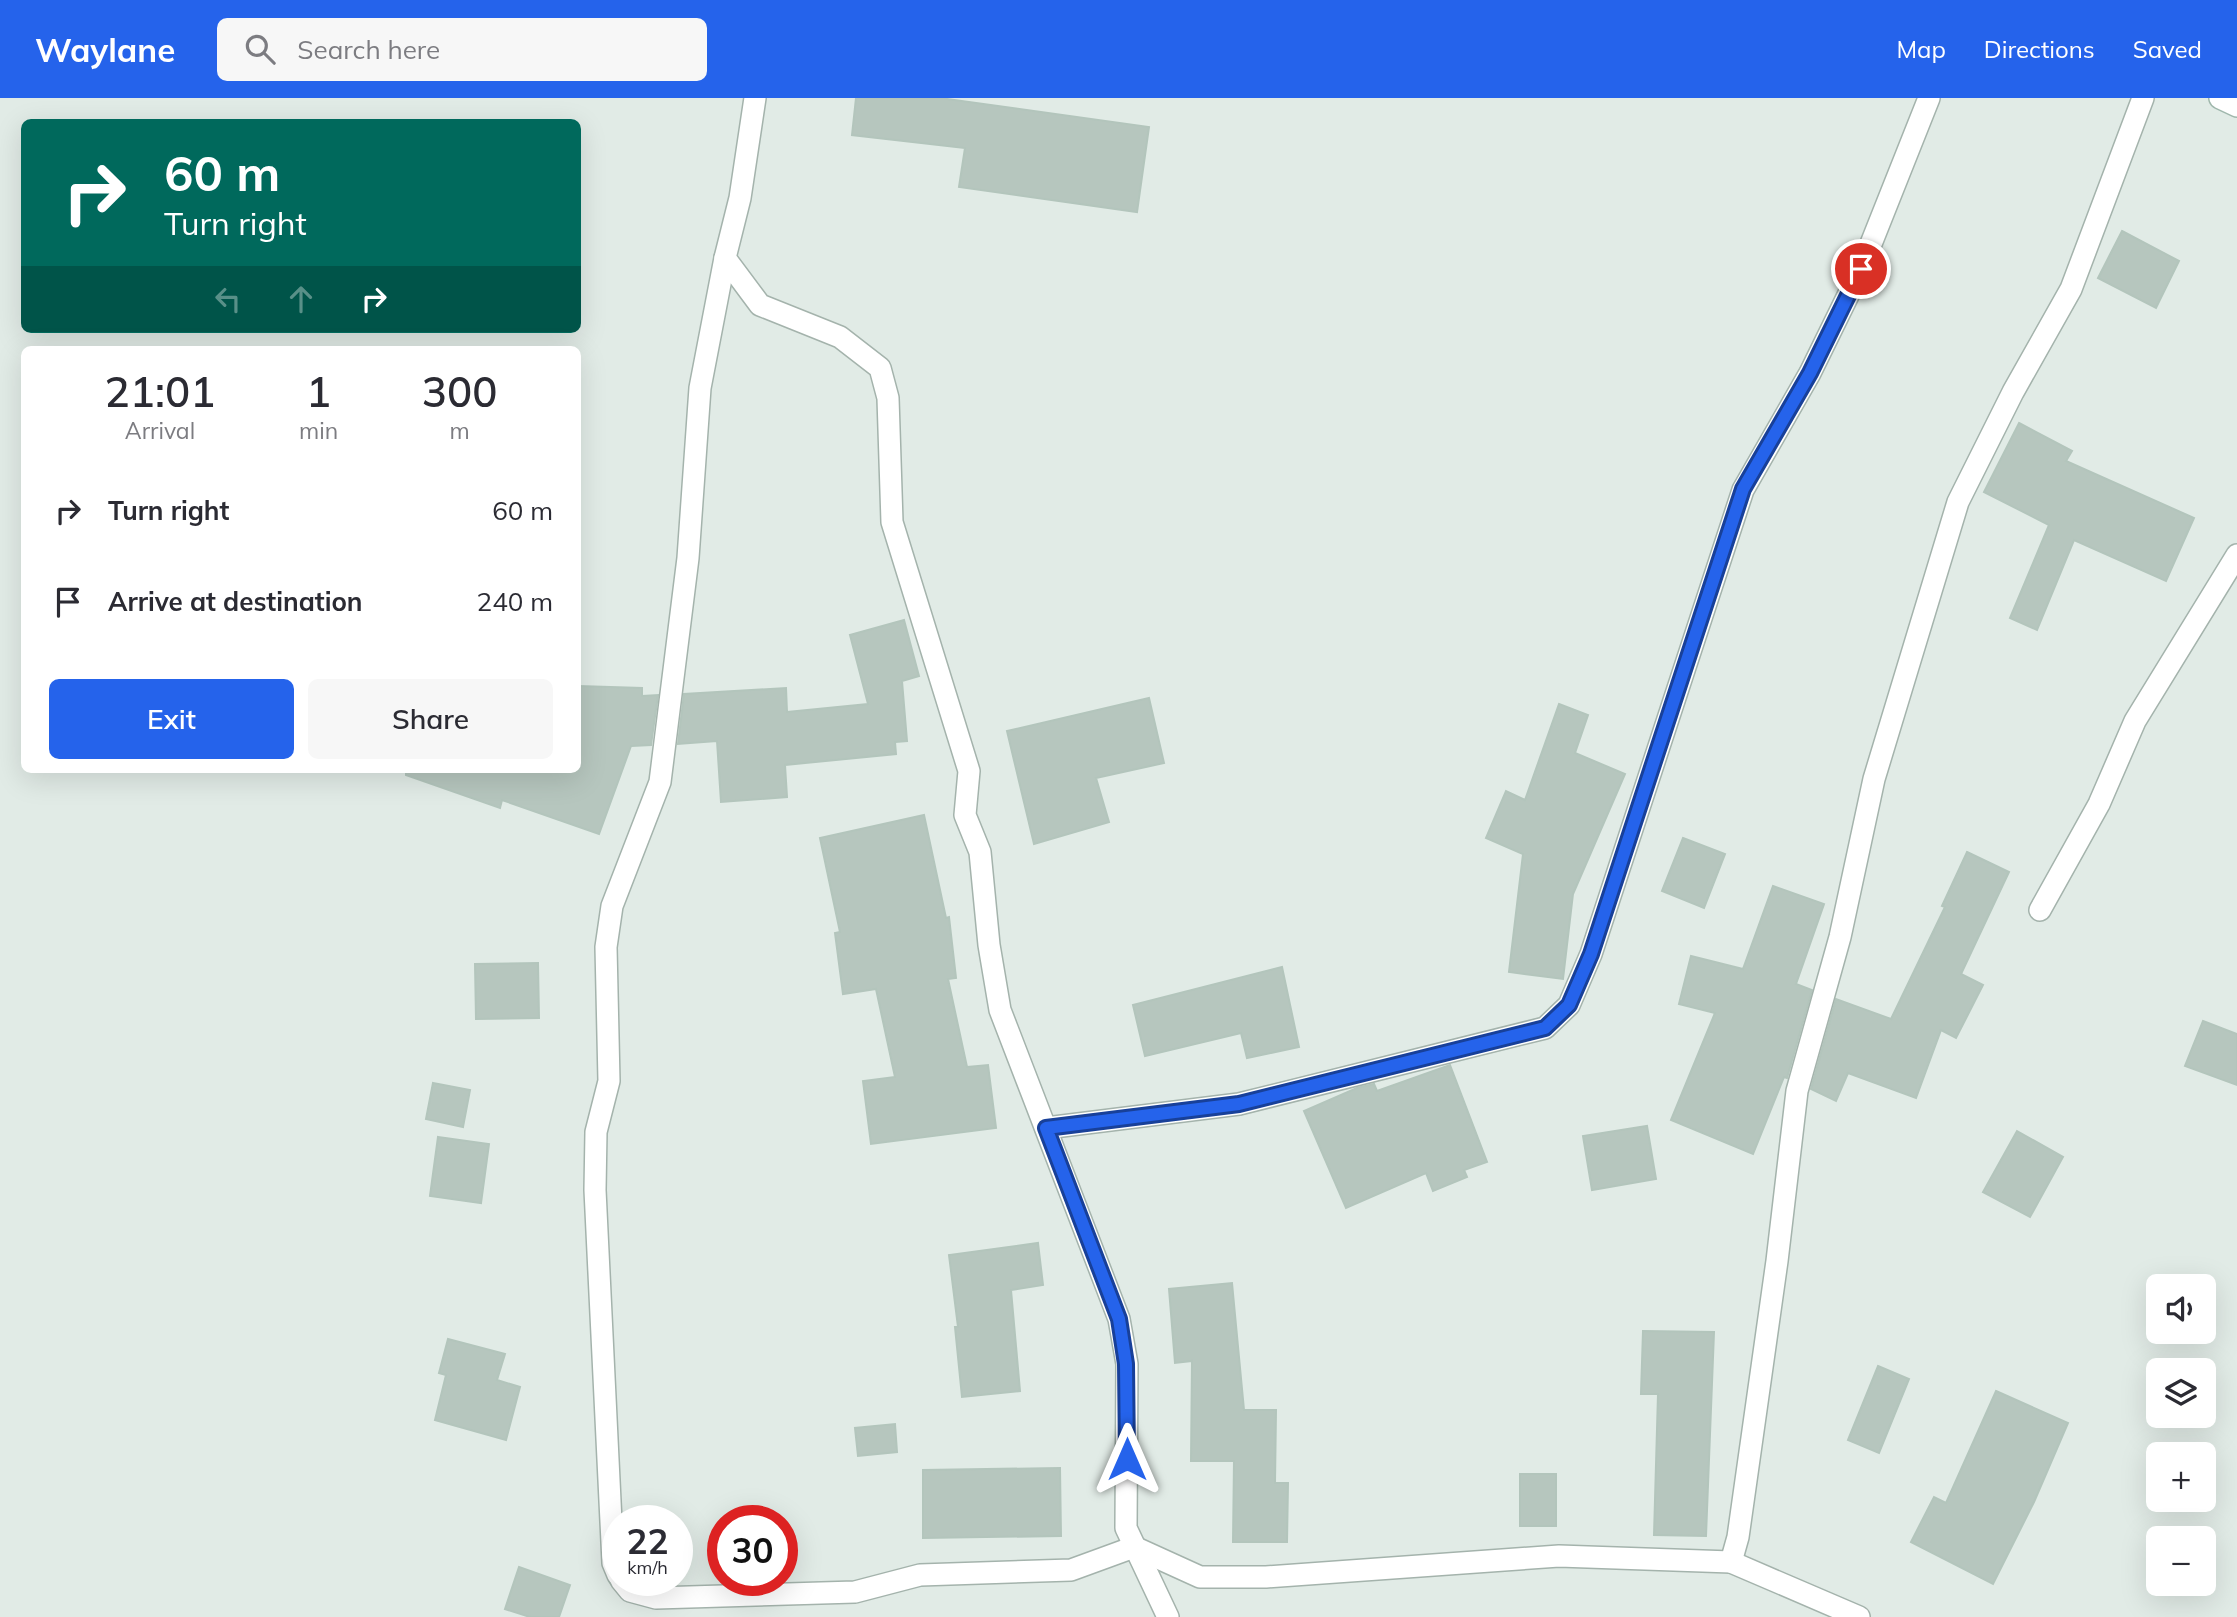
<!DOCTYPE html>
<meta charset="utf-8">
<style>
body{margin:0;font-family:Mulish,sans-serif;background:#f7f7f7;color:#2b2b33;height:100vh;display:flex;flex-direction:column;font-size:26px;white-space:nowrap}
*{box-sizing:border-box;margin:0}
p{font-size:23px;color:#7c7c81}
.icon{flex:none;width:38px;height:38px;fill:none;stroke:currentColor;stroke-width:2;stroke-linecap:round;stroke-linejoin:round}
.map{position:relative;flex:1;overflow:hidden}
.sheet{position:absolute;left:21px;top:248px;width:560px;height:427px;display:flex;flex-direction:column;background:#fff;border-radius:10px;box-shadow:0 7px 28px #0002}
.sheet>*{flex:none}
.top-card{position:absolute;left:21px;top:21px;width:560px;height:214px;border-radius:10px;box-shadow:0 7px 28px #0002;background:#00695c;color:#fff;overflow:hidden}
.buttons{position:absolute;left:2146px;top:1176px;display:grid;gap:14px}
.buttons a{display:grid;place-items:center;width:70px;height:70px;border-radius:10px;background:#fff;box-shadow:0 7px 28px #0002;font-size:35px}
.speed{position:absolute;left:602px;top:1407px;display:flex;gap:14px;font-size:35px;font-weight:700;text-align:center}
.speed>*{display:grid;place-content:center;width:91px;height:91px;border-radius:50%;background:#fff;box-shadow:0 7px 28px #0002;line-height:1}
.speed small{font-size:18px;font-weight:400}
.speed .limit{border:10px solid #d22;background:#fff;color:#111}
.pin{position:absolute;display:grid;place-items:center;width:60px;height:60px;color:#fff;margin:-30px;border:4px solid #fff;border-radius:50%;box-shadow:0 2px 7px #0007}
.me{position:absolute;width:77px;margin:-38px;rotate:0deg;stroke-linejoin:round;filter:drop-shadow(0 0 5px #0008)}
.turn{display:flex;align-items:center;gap:24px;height:147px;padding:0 28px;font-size:32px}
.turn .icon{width:91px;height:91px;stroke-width:2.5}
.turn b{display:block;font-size:49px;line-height:60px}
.lanes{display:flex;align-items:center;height:66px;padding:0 28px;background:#0003;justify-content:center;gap:35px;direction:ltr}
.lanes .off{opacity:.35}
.eta{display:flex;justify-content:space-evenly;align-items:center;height:119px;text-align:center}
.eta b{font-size:42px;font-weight:600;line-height:49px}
.primary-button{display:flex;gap:14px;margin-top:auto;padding:14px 28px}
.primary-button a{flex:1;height:80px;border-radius:10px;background:#2563eb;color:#fff;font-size:28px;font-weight:600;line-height:80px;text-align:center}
.primary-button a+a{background:#f7f7f7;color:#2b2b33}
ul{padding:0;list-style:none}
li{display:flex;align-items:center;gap:21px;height:91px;padding:0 28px}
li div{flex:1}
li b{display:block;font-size:26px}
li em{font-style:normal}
header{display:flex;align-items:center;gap:42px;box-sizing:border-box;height:98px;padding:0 35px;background:#2563eb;color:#fff}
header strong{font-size:33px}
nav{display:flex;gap:38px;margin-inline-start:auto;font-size:24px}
.search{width:490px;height:63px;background:#f7f7f7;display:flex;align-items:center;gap:18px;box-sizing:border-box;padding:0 24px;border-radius:10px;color:#7c7c81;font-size:26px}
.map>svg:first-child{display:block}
.building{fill:#b6c6be;stroke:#b3c5bc;stroke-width:2}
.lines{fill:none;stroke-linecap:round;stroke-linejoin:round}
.minor-casing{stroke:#a4b3ac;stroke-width:24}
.secondary-casing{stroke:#9fb7ac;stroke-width:24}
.minor{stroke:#fff;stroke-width:21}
.secondary{stroke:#fff;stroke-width:21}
.route-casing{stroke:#184099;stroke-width:18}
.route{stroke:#2563eb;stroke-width:12}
</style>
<header>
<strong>Waylane</strong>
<div class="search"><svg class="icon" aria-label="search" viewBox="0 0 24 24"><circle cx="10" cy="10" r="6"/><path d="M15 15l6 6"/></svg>Search here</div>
<nav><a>Map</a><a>Directions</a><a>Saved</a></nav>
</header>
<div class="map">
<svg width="2237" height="1519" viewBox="0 0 2237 1519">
<rect width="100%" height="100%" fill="#e1ebe6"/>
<!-- building -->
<g class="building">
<polygon points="856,0 940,0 1149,29 1137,114 959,89 965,50 852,37"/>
<polygon points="2122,133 2179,163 2156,210 2098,180"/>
<polygon points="2019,325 2072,353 2066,363 2194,420 2166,483 2074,442 2037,532 2010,520 2049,427 1984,394"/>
<polygon points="904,522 919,578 902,583 907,643 895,644 896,656 785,667 787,699 721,704 717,643 678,646 684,596 786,590 787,614 868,606 850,537"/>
<polygon points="578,588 642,590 642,598 658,597 651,647 631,648 599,736 502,702 500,710 406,677 406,672 578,672"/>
<polygon points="1149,600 1164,665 1096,680 1109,724 1034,746 1007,633"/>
<polygon points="1559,606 1588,617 1575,655 1625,676 1573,796 1563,881 1509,874 1523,756 1486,740 1506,693 1525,702"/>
<polygon points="924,717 946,820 949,819 956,880 948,881 967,969 988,967 996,1030 871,1046 863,983 895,979 876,891 843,896 835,835 840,834 820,740"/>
<polygon points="1683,740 1725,756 1704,810 1662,793"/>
<polygon points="1967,754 2009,774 1961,876 1983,887 1956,940 1941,932 1916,1000 1848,975 1836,1003 1811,991 1836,901 1891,921 1945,809 1942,808"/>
<polygon points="1773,788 1824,806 1796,886 1812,892 1787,980 1784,979 1753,1056 1671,1022 1715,915 1679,906 1691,858 1743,871"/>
<polygon points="538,865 539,920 476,921 475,866"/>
<polygon points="1282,869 1299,949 1247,960 1241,935 1145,958 1133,907"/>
<polygon points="2203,923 2237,936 2237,987 2185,968"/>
<polygon points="1450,967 1487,1064 1464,1072 1467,1079 1433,1093 1426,1075 1346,1110 1304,1013 1357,990 1374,986 1377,993"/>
<polygon points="433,985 470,992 463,1029 426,1021"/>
<polygon points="1647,1028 1656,1081 1592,1092 1583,1038"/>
<polygon points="2017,1033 2063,1059 2030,1119 1983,1094"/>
<polygon points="438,1039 489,1046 481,1105 430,1098"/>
<polygon points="1038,1145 1043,1187 1011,1192 1020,1293 962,1299 955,1229 958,1229 949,1157"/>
<polygon points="1232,1185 1244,1312 1276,1312 1275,1385 1288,1385 1287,1444 1233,1444 1234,1363 1191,1363 1192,1263 1175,1265 1169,1191"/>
<polygon points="1643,1233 1714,1234 1706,1438 1654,1437 1658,1296 1641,1296"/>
<polygon points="448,1241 505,1256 497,1282 520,1289 506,1342 435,1322 446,1277 439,1275"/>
<polygon points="1878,1268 1909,1281 1879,1355 1848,1342"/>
<polygon points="1996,1293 2068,1325 2034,1404 1993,1486 1911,1444 1934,1399 1946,1405"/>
<polygon points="895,1326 897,1354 858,1358 855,1330"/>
<polygon points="1060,1370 1061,1438 923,1440 923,1372"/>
<rect x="1520" y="1376" width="36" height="52"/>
<polygon points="519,1469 570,1487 559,1519 530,1519 505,1511"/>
</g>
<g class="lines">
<defs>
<g id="minor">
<polyline points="755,0 740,100 725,160 760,207 840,239 880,270 888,300 892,424 969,673 965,717 980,754 989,847 1000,912 1119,1221 1127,1266 1126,1430 1168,1519"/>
<polyline points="2040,812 2099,706 2135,623 2237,457"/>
<polyline points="1046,1030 1239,1006 1545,930 1569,907 1591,856 1743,392 1810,275 1861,171 1929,0"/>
<polyline points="1731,1464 1859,1519"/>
<polyline points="618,1477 613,1465 595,1092 596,1034 609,983 606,849 612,808 660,684 688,460 700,290 725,160"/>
<polyline points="621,1482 630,1493 656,1500 855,1494 920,1477 1071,1472 1134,1449 1200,1479 1266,1479 1559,1458 1731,1464 1738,1439 1777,1163 1797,993 1840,839 1874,681 1958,404 2013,294 2071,191 2143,0"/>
</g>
<polyline id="secondary" points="2220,0 2237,8"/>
</defs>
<!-- minor casing -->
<use href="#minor" class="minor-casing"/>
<!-- secondary casing -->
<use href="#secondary" class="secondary-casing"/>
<!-- minor -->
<use href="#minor" class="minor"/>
<!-- secondary -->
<use href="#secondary" class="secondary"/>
</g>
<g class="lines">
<defs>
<polyline id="route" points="1127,1361 1126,1266 1119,1221 1046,1030 1239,1006 1545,930 1569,907 1591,856 1743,391 1810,275 1861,171"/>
</defs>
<!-- route casing -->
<use href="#route" class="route-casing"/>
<!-- route -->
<use href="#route" class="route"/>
</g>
</svg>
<div class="buttons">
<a><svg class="icon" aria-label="sound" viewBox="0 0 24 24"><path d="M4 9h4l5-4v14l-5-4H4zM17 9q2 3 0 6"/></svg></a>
<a><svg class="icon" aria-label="layers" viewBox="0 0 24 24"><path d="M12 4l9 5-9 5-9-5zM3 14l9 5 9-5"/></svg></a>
<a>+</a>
<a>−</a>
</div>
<div class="speed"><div>22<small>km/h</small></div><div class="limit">30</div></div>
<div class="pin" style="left:1861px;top:171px;background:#d93025"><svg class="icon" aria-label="arrive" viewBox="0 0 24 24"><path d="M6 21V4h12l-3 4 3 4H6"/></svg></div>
<svg class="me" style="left:1127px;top:1361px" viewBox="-20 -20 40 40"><path d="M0-17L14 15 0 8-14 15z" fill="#2563eb" stroke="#fff" stroke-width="4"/></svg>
<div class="top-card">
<div class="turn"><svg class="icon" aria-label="right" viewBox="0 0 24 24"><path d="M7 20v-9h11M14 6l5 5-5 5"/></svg><div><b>60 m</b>Turn right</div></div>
<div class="lanes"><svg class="icon off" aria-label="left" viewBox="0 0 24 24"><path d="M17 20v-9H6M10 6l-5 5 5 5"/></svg><svg class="icon off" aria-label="ahead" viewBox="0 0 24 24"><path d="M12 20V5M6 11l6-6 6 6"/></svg><svg class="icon" aria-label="right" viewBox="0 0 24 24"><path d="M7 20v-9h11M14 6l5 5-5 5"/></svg></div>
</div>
<section class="sheet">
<div class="eta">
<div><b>21:01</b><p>Arrival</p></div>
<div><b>1</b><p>min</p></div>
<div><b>300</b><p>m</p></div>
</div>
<ul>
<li><svg class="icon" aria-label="right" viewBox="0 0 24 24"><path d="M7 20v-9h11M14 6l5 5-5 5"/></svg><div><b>Turn right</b></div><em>60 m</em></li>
<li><svg class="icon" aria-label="arrive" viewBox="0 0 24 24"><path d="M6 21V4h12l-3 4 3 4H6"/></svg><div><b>Arrive at destination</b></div><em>240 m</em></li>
</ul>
<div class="primary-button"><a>Exit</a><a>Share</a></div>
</section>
</div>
